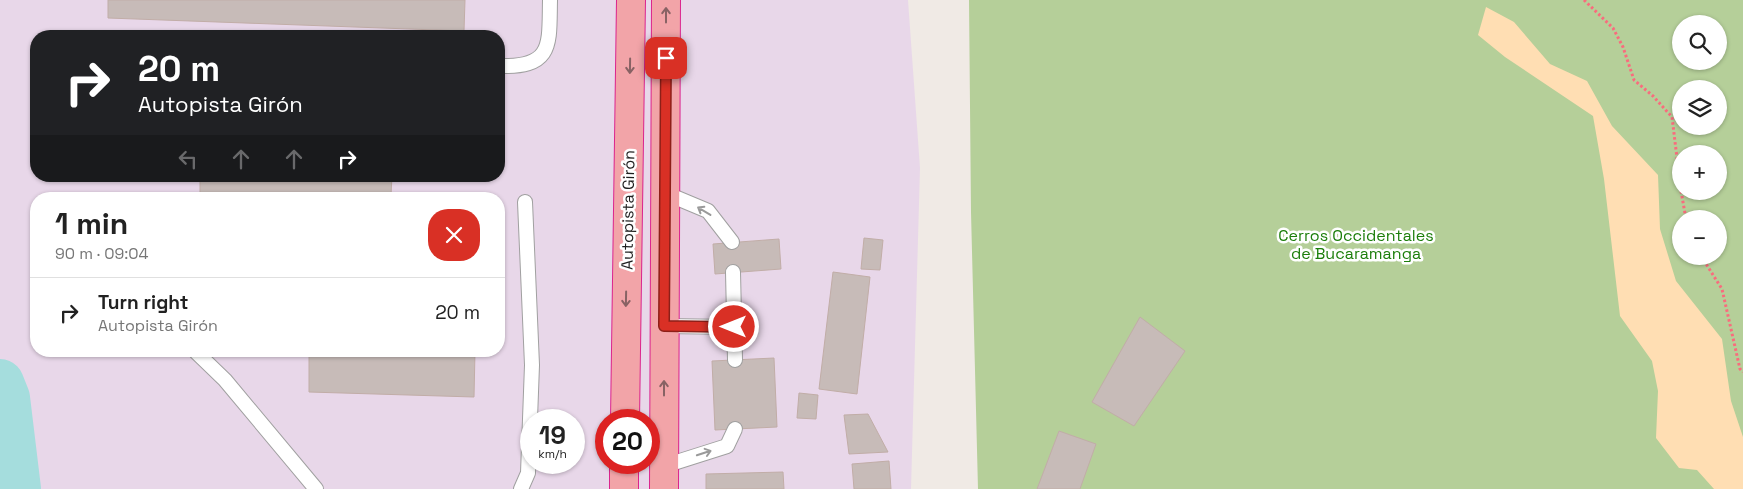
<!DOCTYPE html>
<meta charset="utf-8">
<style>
body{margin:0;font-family:"Space Grotesk",sans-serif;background:#f6f6f6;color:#222;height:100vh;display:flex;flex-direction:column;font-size:19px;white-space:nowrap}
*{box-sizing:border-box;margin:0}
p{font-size:16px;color:#767676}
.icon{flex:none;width:28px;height:28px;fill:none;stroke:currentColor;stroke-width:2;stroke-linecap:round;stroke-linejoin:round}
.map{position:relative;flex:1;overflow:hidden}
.drawer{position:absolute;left:30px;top:192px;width:475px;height:165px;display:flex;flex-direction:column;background:#fff;border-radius:20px;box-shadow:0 1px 4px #0004}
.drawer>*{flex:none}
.top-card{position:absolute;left:30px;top:30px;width:475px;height:152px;border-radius:20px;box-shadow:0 1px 4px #0004;background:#202124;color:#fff;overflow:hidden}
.fabs{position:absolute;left:1672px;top:15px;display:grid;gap:10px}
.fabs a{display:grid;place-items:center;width:55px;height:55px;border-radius:50%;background:#fff;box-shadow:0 1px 4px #0004;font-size:25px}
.speed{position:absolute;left:520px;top:409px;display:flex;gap:10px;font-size:25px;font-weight:700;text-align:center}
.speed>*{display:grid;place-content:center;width:65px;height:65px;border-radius:50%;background:#fff;box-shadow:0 1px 4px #0004;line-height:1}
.speed small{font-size:12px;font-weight:400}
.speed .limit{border:8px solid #d22;background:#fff;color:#111}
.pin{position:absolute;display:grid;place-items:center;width:42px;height:42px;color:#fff;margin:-21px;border-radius:10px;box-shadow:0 2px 8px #0006}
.me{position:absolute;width:55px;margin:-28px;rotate:270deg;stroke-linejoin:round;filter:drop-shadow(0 0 4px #0008)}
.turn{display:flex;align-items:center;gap:18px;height:105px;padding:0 25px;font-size:22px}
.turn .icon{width:65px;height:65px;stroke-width:2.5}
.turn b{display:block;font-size:35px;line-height:42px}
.lanes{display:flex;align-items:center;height:48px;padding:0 25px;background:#0003;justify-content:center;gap:25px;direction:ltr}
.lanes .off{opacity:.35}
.round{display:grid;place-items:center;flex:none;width:52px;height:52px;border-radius:20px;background:#f6f6f6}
.headline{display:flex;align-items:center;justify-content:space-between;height:85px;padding:0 25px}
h1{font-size:30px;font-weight:800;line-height:38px}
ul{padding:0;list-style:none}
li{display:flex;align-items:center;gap:15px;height:70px;padding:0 25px;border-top:1px solid #e0e0e0}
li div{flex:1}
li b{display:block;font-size:19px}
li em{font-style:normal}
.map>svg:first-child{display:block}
.industrial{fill:#e8d7e9;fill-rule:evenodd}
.forest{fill:#b5cf99;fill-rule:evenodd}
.sand{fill:#ffdeb3}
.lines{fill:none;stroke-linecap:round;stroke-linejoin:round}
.river{stroke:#a5dddd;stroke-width:48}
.building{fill:#c7bbb8;stroke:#c1ada7}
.service-casing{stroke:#a0a0a0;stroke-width:16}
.trunk-casing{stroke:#db248d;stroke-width:30}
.path{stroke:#fa6b7d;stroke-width:3;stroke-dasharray:2.5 2.5;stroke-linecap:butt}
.service{stroke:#fff;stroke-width:14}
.trunk{stroke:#f2a4a8;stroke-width:28}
.oneway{stroke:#886264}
.oneway2{stroke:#9a9a9a}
.route-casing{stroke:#8d1f18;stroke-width:12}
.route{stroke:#d93025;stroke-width:9}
.labels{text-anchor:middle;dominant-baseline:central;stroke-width:5;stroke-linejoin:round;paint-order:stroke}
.street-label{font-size:16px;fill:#1f1f1f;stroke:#fff}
.park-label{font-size:16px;fill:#1c7e0b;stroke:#fff}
</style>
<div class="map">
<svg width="1743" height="489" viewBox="0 0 1743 489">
<rect width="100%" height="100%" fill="#f0eae5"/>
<!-- industrial -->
<path class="industrial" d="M0,0h908l12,168 -9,321h-911zM36,36h463v140h-463zM36,199h463v152h-463zM531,420h43v42h-43zM606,420h43v42h-43z"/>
<!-- forest -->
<path class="forest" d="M969,0h774v489h-765l-7,-277zM1681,24h38v37h-38zM1681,89h38v37h-38zM1681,154h38v37h-38zM1681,219h38v37h-38z"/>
<!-- sand -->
<polygon class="sand" points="1486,7 1514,22 1550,64 1587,81 1612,126 1658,175 1660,229 1676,281 1722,339 1731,401 1743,437 1743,489 1714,489 1697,470 1679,468 1656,438 1658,391 1652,361 1620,316 1604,179 1593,116 1505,57 1478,35"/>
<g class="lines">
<!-- river -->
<polyline class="river" points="0,383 6,398 17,489"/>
</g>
<!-- building -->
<g class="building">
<polygon points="108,0 465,0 464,31 108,18"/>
<polygon points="200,176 392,176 391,195 422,199 200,199"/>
<polygon points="864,238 883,240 880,270 861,269"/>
<polygon points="779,239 781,269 715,274 713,244"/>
<polygon points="833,272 870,277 857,394 819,389"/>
<polygon points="1140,317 1185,351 1134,426 1092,402"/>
<polygon points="309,351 475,351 474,397 309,392"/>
<polygon points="774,358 777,427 715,430 712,361"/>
<polygon points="799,393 818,395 816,419 797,418"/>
<polygon points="868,414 888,452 849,454 844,415"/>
<polygon points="1059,431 1096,444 1080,489 1037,489"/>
<polygon points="889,461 891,489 854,489 852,464"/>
<polygon points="783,472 784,489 706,489 706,474"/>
</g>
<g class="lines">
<defs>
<g id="service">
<path d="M499,66c55,2 50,-22 51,-66"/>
<polyline points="665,193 708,211 732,242"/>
<polyline points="733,272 735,360"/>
<polyline points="664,326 734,327"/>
<polyline points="195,351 225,380 316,489"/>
<polyline points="664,466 727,446 735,429"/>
<polyline points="521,489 528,473 532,365 525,202"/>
</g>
<g id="trunk">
<polyline points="625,420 631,0"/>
<polyline points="624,489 624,462"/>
<polyline points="664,489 666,0"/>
</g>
</defs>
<!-- service casing -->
<use href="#service" class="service-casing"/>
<!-- trunk casing -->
<use href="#trunk" class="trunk-casing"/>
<!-- path -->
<g class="path">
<polyline points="1584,0 1613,28 1623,47 1634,80 1653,96 1672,117 1681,191"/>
<polyline points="1681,191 1686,219"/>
<polyline points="1701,256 1722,289 1740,369 1743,372"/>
</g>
<!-- service -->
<use href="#service" class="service"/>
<!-- trunk -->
<use href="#trunk" class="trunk"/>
</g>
<!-- one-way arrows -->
<defs><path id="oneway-shaft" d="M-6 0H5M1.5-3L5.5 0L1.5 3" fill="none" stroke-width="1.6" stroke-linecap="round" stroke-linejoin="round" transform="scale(1.25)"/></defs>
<g class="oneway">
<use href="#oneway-shaft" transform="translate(666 15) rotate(-90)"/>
<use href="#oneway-shaft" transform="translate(630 66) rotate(91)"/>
<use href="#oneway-shaft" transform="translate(626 299) rotate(91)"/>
<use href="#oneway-shaft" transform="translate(664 388) rotate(-90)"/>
</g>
<g class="oneway2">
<use href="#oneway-shaft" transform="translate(704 211) rotate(-149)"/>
<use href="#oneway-shaft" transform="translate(704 453) rotate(-18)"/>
</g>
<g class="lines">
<defs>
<polyline id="route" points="666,58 664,326 734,327"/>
</defs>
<!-- route casing -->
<use href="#route" class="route-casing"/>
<!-- route -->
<use href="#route" class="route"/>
</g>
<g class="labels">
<!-- street labels -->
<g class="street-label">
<text transform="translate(628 210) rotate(-89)">Autopista Girón</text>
</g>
<!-- park labels -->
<g class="park-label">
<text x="1356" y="235">Cerros Occidentales<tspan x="1356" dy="18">de Bucaramanga</tspan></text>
</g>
</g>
</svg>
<div class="fabs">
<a><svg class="icon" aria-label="search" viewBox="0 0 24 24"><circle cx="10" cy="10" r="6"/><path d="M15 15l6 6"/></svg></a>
<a><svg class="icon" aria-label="layers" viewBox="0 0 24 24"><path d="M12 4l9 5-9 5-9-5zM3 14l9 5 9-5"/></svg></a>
<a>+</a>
<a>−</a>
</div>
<div class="speed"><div>19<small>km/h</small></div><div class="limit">20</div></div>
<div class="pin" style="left:666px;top:58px;background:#d93025"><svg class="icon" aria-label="arrive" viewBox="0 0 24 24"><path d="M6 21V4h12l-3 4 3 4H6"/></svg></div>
<svg class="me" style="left:734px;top:327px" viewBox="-20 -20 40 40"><circle r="17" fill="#d93025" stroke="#fff" stroke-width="3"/><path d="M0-11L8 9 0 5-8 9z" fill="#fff"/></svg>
<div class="top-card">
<div class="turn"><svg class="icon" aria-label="right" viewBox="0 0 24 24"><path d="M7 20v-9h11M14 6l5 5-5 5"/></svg><div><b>20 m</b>Autopista Girón</div></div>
<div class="lanes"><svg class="icon off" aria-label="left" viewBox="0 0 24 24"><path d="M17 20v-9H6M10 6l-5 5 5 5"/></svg><svg class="icon off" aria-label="ahead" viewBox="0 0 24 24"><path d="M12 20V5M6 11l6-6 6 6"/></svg><svg class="icon off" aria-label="ahead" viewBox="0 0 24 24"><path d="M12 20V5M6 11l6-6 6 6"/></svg><svg class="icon" aria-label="right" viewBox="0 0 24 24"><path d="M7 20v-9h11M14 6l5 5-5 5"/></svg></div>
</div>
<section class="drawer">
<div class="headline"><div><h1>1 min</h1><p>90 m · 09:04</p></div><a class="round" style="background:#d93025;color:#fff"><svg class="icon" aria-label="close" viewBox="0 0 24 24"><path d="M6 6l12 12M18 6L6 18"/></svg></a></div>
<ul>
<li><svg class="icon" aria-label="right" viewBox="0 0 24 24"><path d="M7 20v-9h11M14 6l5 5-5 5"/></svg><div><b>Turn right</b><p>Autopista Girón</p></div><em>20 m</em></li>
</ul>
</section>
</div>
